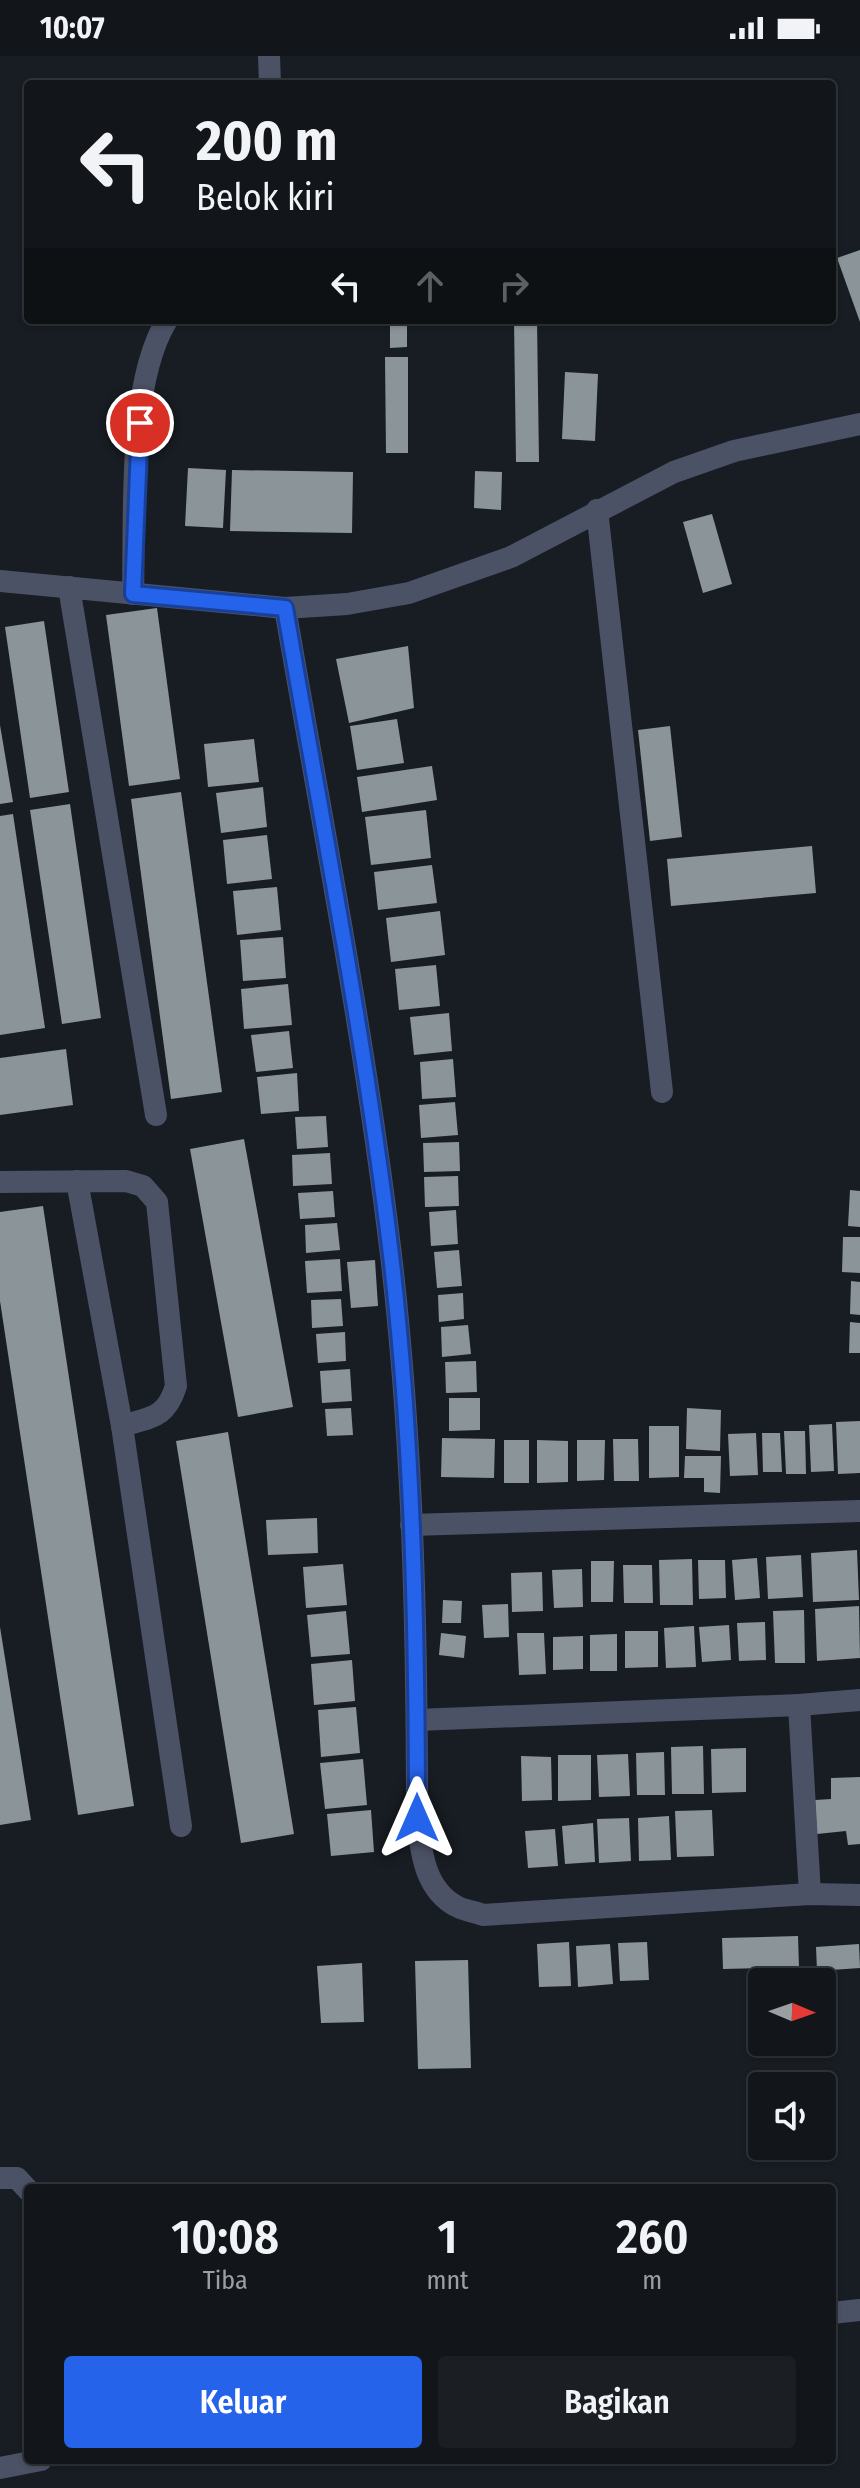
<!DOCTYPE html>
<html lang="id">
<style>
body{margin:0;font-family:"Fira Sans Condensed",sans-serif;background:#1b1f23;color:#f1f3f6;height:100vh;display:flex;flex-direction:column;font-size:30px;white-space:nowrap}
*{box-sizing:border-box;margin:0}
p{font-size:26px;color:#9c9fa2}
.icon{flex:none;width:44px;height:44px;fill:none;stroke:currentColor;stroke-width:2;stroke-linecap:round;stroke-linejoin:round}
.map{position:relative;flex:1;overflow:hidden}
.panel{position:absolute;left:24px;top:2128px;width:812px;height:280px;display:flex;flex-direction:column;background:#12161a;border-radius:8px;box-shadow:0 2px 6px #0004,0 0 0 2px #313539}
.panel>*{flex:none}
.top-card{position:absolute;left:24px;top:24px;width:812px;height:244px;border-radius:8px;box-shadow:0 2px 6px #0004,0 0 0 2px #313539;background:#12161a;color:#f1f3f6;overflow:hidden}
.needle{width:52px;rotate:92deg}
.controls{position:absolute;left:748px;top:1912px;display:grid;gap:16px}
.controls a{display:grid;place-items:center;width:88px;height:88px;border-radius:8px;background:#12161a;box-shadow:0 2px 6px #0004,0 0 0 2px #313539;font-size:40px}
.pin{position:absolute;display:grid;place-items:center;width:68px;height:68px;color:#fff;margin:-34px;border:4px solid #fff;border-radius:50%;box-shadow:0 2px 8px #0007}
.me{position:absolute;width:88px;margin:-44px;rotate:0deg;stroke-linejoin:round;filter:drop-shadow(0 0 6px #0008)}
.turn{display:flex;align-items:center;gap:28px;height:168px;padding:0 40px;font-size:36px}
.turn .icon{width:104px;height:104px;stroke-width:2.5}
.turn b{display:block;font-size:56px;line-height:68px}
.lanes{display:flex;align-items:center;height:76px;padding:0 40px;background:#0003;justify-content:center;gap:40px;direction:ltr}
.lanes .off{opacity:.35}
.eta{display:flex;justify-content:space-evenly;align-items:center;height:136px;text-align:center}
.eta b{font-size:48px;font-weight:600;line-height:56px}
.action{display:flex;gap:16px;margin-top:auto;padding:16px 40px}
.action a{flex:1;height:92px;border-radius:8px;background:#2563eb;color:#fff;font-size:32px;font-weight:600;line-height:92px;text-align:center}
.action a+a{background:#1b1f23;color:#f1f3f6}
.status{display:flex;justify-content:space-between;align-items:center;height:56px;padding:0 40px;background:#12161a;direction:ltr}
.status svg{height:22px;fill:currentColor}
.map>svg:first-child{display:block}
.building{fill:#8b9499}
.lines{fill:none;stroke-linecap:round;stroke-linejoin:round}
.minor{stroke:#4c5266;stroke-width:22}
.tertiary{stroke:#4c5266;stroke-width:22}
.route-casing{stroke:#184099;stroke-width:20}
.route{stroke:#2563eb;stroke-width:14}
</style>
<div class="status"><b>10:07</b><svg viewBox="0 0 49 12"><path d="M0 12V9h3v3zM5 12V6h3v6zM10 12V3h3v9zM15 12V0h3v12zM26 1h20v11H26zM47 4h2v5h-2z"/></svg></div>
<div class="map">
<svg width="860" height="2432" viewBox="0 0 860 2432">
<rect width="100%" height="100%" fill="#181d23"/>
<!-- building -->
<g class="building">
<polygon points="860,194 860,266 837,202"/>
<polygon points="390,264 407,264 407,291 390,292"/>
<polygon points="514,264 537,264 539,406 516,406"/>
<polygon points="385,301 408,301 408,397 386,397"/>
<polygon points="565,316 598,318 595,385 562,383"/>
<polygon points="188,412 226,414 223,472 185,470"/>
<polygon points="232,414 353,416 352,477 230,475"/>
<polygon points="475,415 502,416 501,454 474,452"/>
<polygon points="712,458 732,528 703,537 683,466"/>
<polygon points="157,552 180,723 129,730 106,559"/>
<polygon points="44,565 69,736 30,742 5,571"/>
<polygon points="408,590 414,652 349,667 336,603"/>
<polygon points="397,663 404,707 357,714 350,670"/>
<polygon points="0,669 13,746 0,748"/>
<polygon points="670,670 682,781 650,785 638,674"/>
<polygon points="254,683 259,726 208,731 204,688"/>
<polygon points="432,710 437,744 362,756 357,721"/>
<polygon points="263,731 267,771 221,777 216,737"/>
<polygon points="181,736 222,1036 171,1043 131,743"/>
<polygon points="70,748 101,962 62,968 30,754"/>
<polygon points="426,754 431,802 371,809 365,761"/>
<polygon points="13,758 45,972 0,979 0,760"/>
<polygon points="267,779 272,823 227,828 223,784"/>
<polygon points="812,790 816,837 671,850 667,803"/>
<polygon points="432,809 437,847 378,854 374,816"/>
<polygon points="277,831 281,874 237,879 233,835"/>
<polygon points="440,855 445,899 391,906 386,862"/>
<polygon points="283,881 286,922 243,925 240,884"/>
<polygon points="436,909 440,950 399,954 395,913"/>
<polygon points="288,928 292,969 244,973 241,933"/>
<polygon points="449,957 452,995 414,999 410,961"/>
<polygon points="289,975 293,1012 256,1016 251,979"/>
<polygon points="66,993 73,1049 0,1059 0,1002"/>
<polygon points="453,1003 456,1041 422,1043 420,1006"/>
<polygon points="297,1017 299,1055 261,1058 257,1021"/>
<polygon points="455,1046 458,1079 421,1082 419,1049"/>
<polygon points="326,1060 328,1091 297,1093 295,1061"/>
<polygon points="244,1083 293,1351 238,1361 190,1093"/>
<polygon points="459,1086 460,1115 424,1116 423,1087"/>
<polygon points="330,1097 332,1128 293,1130 292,1099"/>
<polygon points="458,1120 459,1150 425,1151 424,1121"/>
<polygon points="850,1134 860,1135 860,1171 848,1170"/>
<polygon points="333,1135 335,1161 300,1163 298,1137"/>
<polygon points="43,1150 134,1750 78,1759 0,1245 0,1156"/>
<polygon points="456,1154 458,1188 431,1190 429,1156"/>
<polygon points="337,1167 340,1194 306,1197 305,1169"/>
<polygon points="843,1181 860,1181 860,1217 842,1216"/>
<polygon points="459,1194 462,1230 437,1232 434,1196"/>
<polygon points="340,1203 342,1235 307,1237 305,1205"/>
<polygon points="375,1204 378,1250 351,1252 347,1206"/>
<polygon points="851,1225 860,1226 860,1259 850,1258"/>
<polygon points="463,1237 464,1263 439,1266 438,1239"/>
<polygon points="341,1243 343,1270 312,1272 311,1244"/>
<polygon points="850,1266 860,1267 860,1297 849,1297"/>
<polygon points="468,1269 471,1298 442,1301 441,1271"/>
<polygon points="345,1276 346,1305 318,1307 316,1278"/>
<polygon points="476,1305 477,1336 446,1337 445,1306"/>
<polygon points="350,1313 352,1345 322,1347 320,1315"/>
<polygon points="449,1342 480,1342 480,1374 449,1375"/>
<polygon points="351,1352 353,1379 327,1380 325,1353"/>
<polygon points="687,1352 721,1354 720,1395 686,1393"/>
<polygon points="860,1365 860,1417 838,1418 836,1366"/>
<polygon points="832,1368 834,1415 811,1416 809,1369"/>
<polygon points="649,1370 679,1370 679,1421 649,1422"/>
<polygon points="784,1375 805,1375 806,1418 786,1418"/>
<polygon points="228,1376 294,1778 241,1787 176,1385"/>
<polygon points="756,1377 758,1419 730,1420 728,1378"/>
<polygon points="762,1377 780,1377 782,1416 763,1416"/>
<polygon points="442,1382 495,1383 494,1422 441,1421"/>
<polygon points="613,1383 638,1383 639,1425 614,1425"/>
<rect x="504" y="1384" width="25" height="43"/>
<polygon points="537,1384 568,1385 568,1426 537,1427"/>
<polygon points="577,1384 605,1384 604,1424 577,1425"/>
<polygon points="685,1400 721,1400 720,1437 704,1436 704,1422 684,1422"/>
<polygon points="317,1462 318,1497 268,1499 266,1464"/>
<polygon points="857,1494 859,1544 813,1546 811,1497"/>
<polygon points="801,1499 803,1541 768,1543 766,1501"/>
<polygon points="757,1502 760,1542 735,1544 732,1504"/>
<polygon points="692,1503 693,1549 660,1549 659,1504"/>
<polygon points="698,1504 725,1504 726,1542 699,1543"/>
<polygon points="591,1505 614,1505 613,1546 591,1546"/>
<polygon points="343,1508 347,1549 306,1552 303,1511"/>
<polygon points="623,1509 652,1509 653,1547 624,1547"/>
<polygon points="582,1513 583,1551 554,1552 552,1514"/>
<polygon points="542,1516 543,1555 512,1556 511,1517"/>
<polygon points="443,1544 462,1545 461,1567 442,1567"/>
<polygon points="508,1548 509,1581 484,1582 482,1549"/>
<polygon points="859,1550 860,1602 817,1605 815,1553"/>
<polygon points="804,1554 805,1607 775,1607 773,1555"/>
<polygon points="346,1555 350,1598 311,1601 307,1559"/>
<polygon points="765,1566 766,1604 739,1605 737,1567"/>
<polygon points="729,1569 731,1604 702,1606 699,1571"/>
<polygon points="694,1570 696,1611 666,1612 664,1572"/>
<polygon points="0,1571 31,1764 0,1769"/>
<polygon points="625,1575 658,1575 658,1611 625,1612"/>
<polygon points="441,1577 466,1580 464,1602 439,1599"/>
<polygon points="517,1577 544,1577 546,1618 519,1619"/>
<polygon points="617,1578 617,1615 590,1615 590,1579"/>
<polygon points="583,1580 583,1613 553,1614 553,1581"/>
<polygon points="352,1604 355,1645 314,1649 311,1608"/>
<polygon points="356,1651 360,1697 321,1701 318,1654"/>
<polygon points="703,1690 704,1738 672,1738 671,1691"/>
<polygon points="746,1692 746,1736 712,1737 711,1693"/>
<polygon points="664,1696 665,1739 637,1739 636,1697"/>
<polygon points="628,1698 630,1740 599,1741 597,1699"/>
<polygon points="558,1699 591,1699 591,1744 558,1745"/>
<polygon points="521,1700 551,1701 552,1744 522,1745"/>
<polygon points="363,1703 367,1749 325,1753 320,1707"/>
<polygon points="860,1721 860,1788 848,1789 846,1775 817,1778 815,1744 831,1743 831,1722"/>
<polygon points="371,1754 374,1796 331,1800 327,1758"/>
<polygon points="712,1754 714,1800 677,1801 675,1755"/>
<polygon points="669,1760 671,1804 639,1805 638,1762"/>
<polygon points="629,1762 631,1805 599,1807 597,1763"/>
<polygon points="593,1767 595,1806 565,1808 562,1770"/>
<polygon points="555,1773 558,1810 528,1812 525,1775"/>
<polygon points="798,1880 799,1911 723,1913 722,1882"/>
<polygon points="569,1886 571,1930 539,1931 537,1888"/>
<polygon points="647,1886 649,1924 620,1925 618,1887"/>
<polygon points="610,1888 613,1928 578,1931 576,1890"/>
<polygon points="859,1888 860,1912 817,1915 816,1891"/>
<polygon points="468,1904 471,2012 418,2013 415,1905"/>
<polygon points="362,1907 364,1966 321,1967 317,1910"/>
</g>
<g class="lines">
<!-- minor -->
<g class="minor">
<polyline points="269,0 270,28"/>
<polyline points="597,454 662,1036"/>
<polyline points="69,531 156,1059"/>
<path d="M133,538c2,-76 -6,-209 34,-274"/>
<path d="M285,552c37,215 80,430 106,647 22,186 26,375 26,563 4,33 7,72 41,89 8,4 18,5 25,8l327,-21 50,1"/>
<polyline points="77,1125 122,1370 181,1770"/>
<path d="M0,1126l126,-1 17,5 14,16 19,184c-10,32 -24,31 -54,40"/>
<polyline points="411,1469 860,1455"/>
<polyline points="799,1649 810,1838"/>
<polyline points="417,1664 799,1649 860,1644"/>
<polyline points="0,2122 17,2122 28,2134"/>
<polyline points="832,2257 860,2254"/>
<polyline points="0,2412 41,2404"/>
</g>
<!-- tertiary -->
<polyline class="tertiary" points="0,525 285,552 347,548 409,537 511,501 674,416 734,395 860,368"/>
</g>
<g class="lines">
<defs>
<path id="route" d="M140,367l-7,171 152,14c37,215 80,430 106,647 22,186 26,375 26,563"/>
</defs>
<!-- route casing -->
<use href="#route" class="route-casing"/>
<!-- route -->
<use href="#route" class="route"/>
</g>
</svg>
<div class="controls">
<a><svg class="needle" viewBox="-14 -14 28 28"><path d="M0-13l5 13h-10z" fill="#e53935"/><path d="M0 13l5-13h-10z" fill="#9c9fa2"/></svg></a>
<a><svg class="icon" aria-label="sound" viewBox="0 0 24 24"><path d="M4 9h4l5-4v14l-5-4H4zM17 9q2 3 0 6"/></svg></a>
</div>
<div class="pin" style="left:140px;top:367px;background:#d93025"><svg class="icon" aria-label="arrive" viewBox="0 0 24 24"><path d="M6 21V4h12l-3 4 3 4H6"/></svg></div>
<svg class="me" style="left:417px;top:1762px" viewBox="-20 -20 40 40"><path d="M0-17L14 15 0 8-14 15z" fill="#2563eb" stroke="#fff" stroke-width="4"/></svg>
<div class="top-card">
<div class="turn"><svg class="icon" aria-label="left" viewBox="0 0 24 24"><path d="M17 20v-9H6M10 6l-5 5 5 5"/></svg><div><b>200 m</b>Belok kiri</div></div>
<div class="lanes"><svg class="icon" aria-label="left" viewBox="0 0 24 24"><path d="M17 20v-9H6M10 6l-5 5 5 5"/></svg><svg class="icon off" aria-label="ahead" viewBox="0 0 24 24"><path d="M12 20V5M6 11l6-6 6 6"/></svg><svg class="icon off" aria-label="right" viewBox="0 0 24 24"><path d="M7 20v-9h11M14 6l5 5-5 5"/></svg></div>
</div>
<section class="panel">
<div class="eta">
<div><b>10:08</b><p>Tiba</p></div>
<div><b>1</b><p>mnt</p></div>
<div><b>260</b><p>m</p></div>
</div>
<div class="action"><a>Keluar</a><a>Bagikan</a></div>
</section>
</div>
